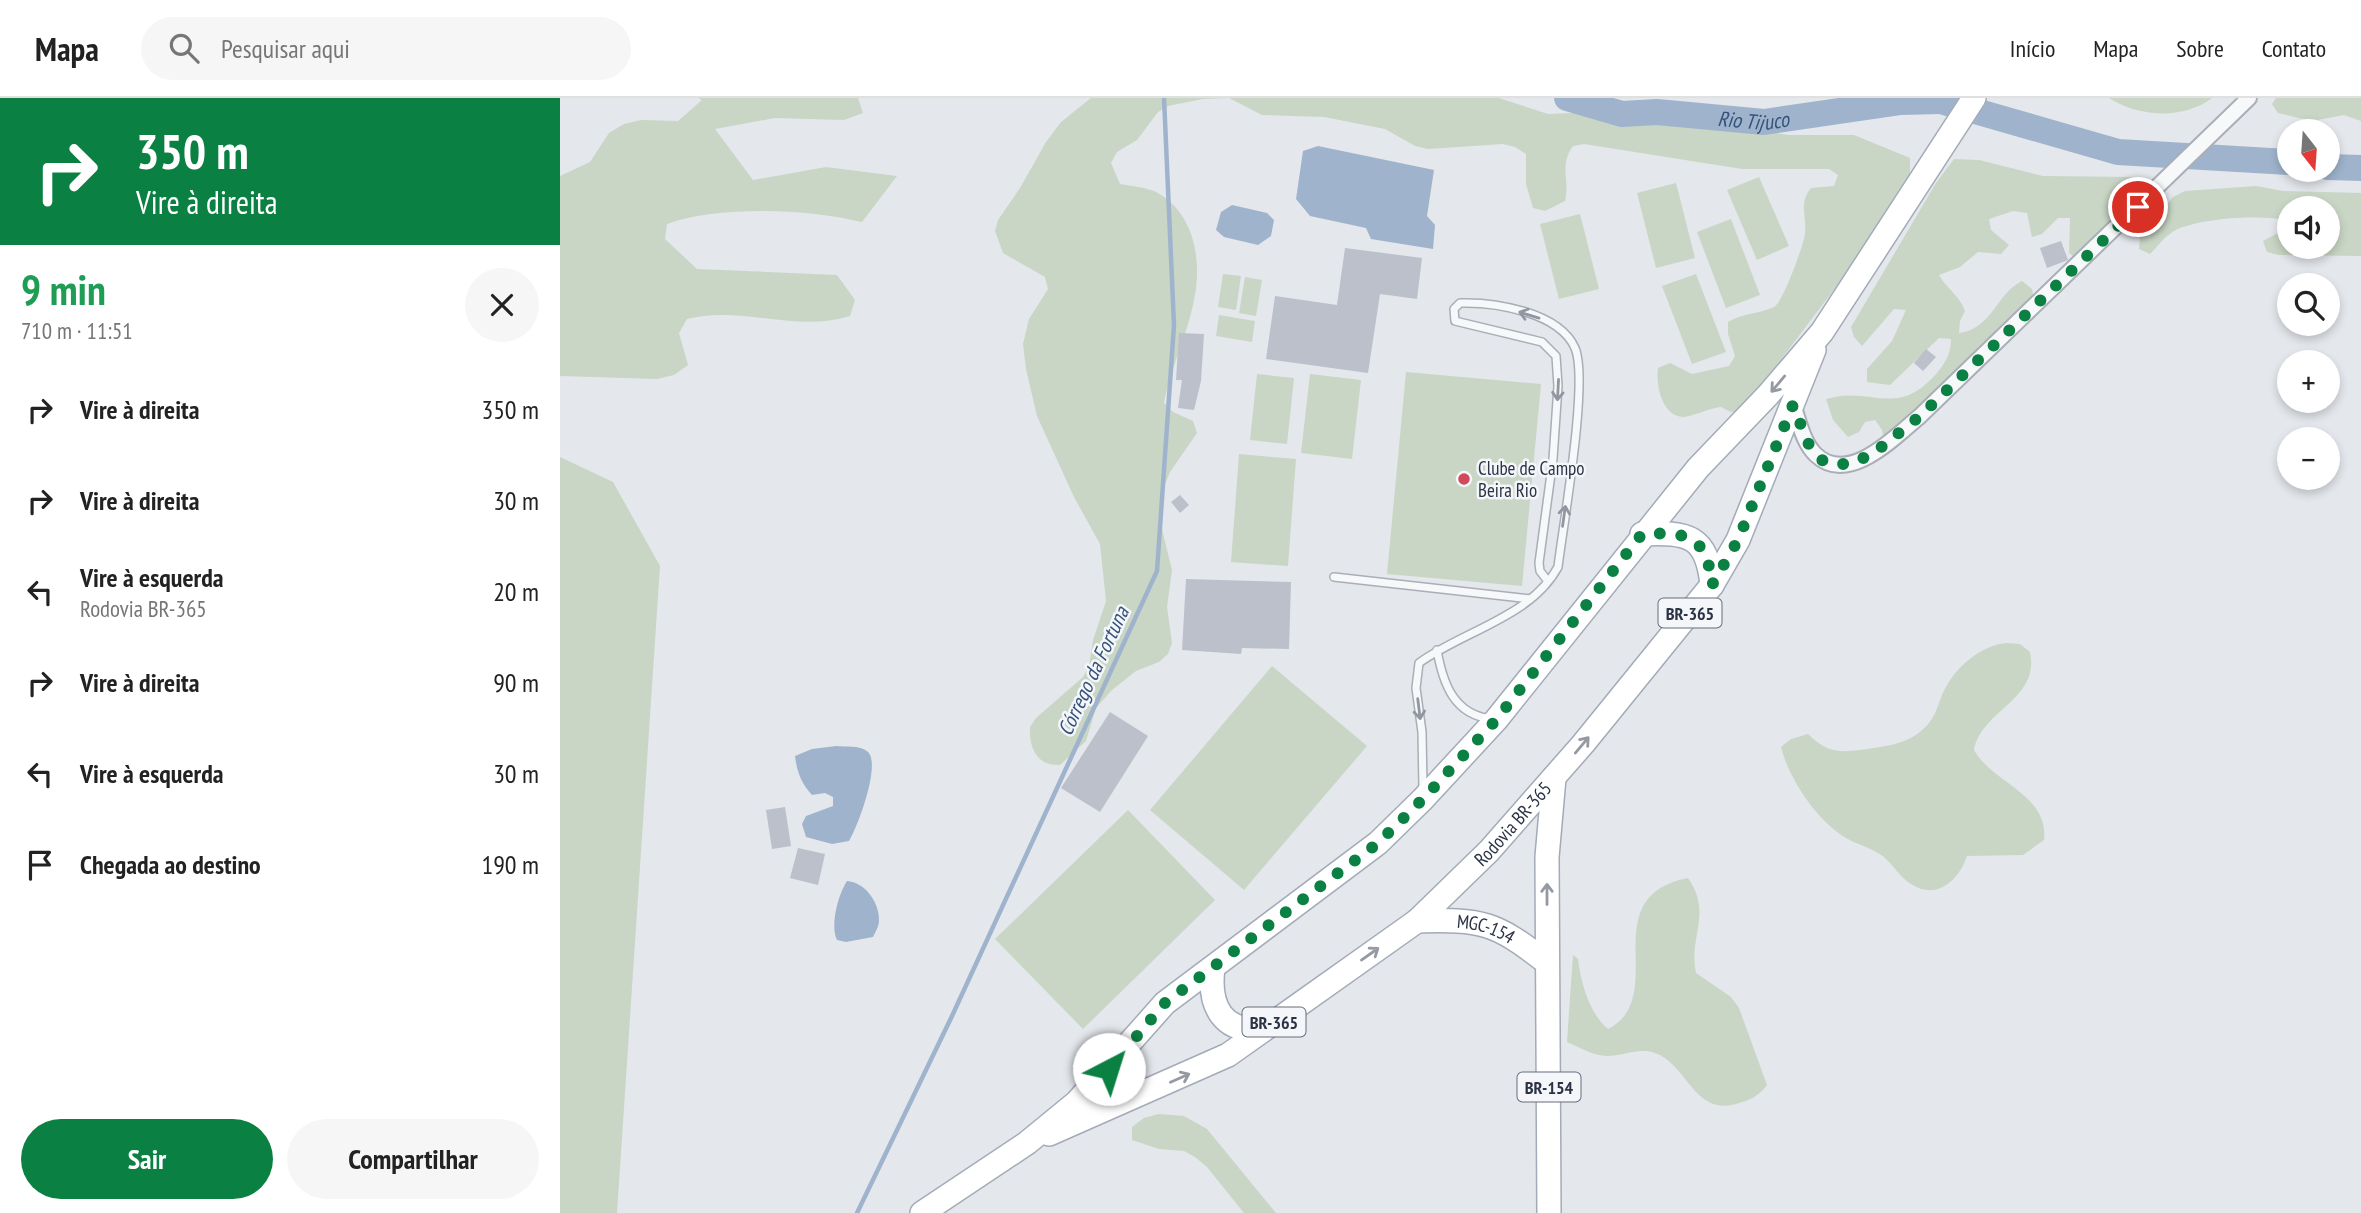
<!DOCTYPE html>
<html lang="pt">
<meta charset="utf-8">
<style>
body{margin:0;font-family:"PT Sans Narrow",sans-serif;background:#f6f6f6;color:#222;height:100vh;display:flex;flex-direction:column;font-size:26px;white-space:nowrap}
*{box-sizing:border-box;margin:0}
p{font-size:23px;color:#767676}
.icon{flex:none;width:38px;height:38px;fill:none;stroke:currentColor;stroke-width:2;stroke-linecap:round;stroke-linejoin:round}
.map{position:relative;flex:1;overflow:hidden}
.details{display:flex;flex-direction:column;background:#fff;width:560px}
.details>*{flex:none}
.hud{background:#0b8043;color:#fff;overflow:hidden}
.needle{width:46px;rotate:163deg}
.tools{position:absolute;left:1717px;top:21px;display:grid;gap:14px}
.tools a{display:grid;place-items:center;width:63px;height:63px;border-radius:50%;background:#fff;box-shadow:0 4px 10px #0003;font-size:35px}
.pin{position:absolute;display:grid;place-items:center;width:60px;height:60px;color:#fff;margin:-30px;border:4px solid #fff;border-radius:50%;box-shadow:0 2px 7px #0007}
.me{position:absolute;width:77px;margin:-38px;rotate:40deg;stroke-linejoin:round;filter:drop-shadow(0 0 5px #0008)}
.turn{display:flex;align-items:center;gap:24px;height:147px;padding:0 21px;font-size:32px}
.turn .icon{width:91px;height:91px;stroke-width:2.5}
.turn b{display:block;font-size:49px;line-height:60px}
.round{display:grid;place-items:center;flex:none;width:74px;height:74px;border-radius:37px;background:#f6f6f6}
.head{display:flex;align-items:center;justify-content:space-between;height:119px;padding:0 21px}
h1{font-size:42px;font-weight:700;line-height:52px;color:#1e9e55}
.primary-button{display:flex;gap:14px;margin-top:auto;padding:14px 21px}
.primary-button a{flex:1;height:80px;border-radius:42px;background:#0b8043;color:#fff;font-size:28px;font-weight:700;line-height:80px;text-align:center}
.primary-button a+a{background:#f6f6f6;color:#222}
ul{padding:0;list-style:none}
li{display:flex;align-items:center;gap:21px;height:91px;padding:0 21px}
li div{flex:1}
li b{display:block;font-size:26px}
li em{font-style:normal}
header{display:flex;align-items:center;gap:42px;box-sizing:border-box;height:98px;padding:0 35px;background:#fff;border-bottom:2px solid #e0e0e0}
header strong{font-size:33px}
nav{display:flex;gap:38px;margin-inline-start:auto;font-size:24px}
.search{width:490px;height:63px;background:#f6f6f6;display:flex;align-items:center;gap:18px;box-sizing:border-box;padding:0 24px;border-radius:38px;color:#767676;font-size:26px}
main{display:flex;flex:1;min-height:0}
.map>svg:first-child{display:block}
.green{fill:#c9d6c5}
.water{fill:#9fb4cc}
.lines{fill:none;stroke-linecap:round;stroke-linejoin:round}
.stream{stroke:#9fb4cc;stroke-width:4.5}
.river{stroke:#9fb4cc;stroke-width:26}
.building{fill:#bbc0ca}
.lane-casing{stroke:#a9aeb7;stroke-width:10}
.street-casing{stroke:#a9aeb7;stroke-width:18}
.primary-casing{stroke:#a3abb8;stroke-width:26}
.lane{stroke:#f7f8fa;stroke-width:7}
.street{stroke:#f7f8fa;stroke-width:14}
.primary{stroke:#fff;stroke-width:23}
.oneway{stroke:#9196a0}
.oneway2{stroke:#959aa2}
.route{stroke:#0b8043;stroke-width:12;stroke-dasharray:0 21.6}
.poi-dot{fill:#d1495b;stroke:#f4f6f9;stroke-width:2.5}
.labels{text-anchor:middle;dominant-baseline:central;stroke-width:5;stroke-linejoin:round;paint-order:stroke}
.shield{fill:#f4f6f9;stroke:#676e7b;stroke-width:2}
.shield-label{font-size:18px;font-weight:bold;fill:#2b3445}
.poi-label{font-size:19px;fill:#2b3445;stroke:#f4f6f9;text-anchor:start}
.street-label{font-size:19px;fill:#2b3445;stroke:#f4f6f9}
.water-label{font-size:21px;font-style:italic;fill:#34527a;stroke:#f4f6f9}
</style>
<header>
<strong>Mapa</strong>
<div class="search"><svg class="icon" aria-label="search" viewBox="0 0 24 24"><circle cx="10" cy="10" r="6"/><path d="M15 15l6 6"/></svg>Pesquisar aqui</div>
<nav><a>Início</a><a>Mapa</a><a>Sobre</a><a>Contato</a></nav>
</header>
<main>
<section class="details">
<div class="hud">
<div class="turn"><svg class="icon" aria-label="right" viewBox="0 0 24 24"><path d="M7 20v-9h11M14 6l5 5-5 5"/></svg><div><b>350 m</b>Vire à direita</div></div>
</div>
<div class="head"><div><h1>9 min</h1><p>710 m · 11:51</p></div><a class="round"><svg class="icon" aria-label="close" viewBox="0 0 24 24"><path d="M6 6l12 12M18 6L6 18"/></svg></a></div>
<ul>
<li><svg class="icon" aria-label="right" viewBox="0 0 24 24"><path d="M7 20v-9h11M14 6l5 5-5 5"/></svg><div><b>Vire à direita</b></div><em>350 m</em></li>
<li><svg class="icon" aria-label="right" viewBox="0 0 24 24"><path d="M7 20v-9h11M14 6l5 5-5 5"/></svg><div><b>Vire à direita</b></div><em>30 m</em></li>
<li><svg class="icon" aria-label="left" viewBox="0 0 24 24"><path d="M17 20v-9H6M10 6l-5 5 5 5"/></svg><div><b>Vire à esquerda</b><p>Rodovia BR-365</p></div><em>20 m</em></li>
<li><svg class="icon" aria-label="right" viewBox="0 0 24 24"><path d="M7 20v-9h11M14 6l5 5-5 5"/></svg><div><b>Vire à direita</b></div><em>90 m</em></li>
<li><svg class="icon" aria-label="left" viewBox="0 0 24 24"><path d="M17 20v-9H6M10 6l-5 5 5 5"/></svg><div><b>Vire à esquerda</b></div><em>30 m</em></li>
<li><svg class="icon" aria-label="arrive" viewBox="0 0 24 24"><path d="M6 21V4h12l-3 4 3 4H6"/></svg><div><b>Chegada ao destino</b></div><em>190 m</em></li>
</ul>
<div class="primary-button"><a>Sair</a><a>Compartilhar</a></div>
</section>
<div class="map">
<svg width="1801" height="1115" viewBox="0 0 1801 1115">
<rect width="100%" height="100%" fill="#e4e7ec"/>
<!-- green -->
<g class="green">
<path d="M138,0h160l5,15 -19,7 -69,-2 -60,11 38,51 73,-13 71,9 -35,46c-53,-13 -143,-17 -195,2l-2,15 32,30 140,6 18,25 -5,16c-55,17 -109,-11 -163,3l-8,14 9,32 -14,10 -17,4 -97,-3v-200l30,-14 19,-29 15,-9 17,-4 37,1 24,-21z"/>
<path d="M531,0h408l49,16 48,-2 102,8 90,15h66l56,23v15l-65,102 -103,136 -11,1 -10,-5c-11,1 -30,10 -38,10 -22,-2 -27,-32 -25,-49l12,-5 22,11 37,-8 6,-10 -7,-22v-12c15,-9 31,-8 46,-15 9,-5 27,-56 30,-68 5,-20 -7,-34 7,-51l23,-2 4,-11 -9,-6h-87l-158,-25 -11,2c-14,19 -3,34 -8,55l-20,10 -12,-3 -7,-24v-30l-11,-7 -12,-3 -75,5 -13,-3 -30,-17 -61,-12 -62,-2 -33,-17 -26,1 -35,7 -10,6 -21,28 -20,12 -6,11 9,21c11,2 25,3 36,8 18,9 30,26 36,45 18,60 -17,109 -28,166l9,9 20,9 4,12 -27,39 -10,25v24l12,49 -5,37 5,36 -4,11 -9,8 -23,9 -24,19 -16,18 -10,33 -26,24c-23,1 -31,-17 -30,-38l6,-9 47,-41 6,-11 4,-26 13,-39 -6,-57 -26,-47 -37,-81 -11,-47 -3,-25 6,-25 19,-30 -3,-12 -42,-24 -8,-22 3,-11 22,-32 26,-46 15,-20z"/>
<path d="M1549,0h103c-29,22 -74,19 -103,0z"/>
<polygon points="1716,0 1801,0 1801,23 1784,17 1752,23 1718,15 1712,6"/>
<path d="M1394,61l25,1 64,16 89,1 11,3 9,9 -74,71 -9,-7 1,-35h-12l-16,16 -10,3 -5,-24 -14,-2 -24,8 2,11 18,15 -8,9 -23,-2 -18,15 -21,8c8,14 21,21 26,36l-5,10 -1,12c33,-4 37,-39 63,-52l10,8 2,11 -150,142 -2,-12 -7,-10 -10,2 -6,10 -11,5 -15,-17 -7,-21c46,-14 70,21 111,-26 9,-11 14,-20 14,-34l-12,-1 -49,47 -23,-3v-13l25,-28 14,-31 -12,-1 -32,37 -8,-9 -3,-10 85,-144z"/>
<polygon points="1199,79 1229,148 1197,162 1167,92"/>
<polygon points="1116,85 1135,160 1096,170 1077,95"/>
<path d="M1696,88l27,5 78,2v63l-83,-1 -11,-3 -4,-11 26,-14v20h39v-39h-39v13c-27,-7 -91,-3 -115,10 -10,6 -16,15 -24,23l-11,-5 1,-12 33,-40 12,-6z"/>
<polygon points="1020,116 1039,191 999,201 980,126"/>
<polygon points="1171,121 1200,197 1166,210 1137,134"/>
<polygon points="663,176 681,178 676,212 658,209"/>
<polygon points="1136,176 1166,254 1132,266 1102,188"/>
<polygon points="685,179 702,182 696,218 679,215"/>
<polygon points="659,217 695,223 692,244 656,238"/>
<polygon points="846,274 981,286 962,488 827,476"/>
<polygon points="697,276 734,280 727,346 690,342"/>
<polygon points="750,276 801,282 792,361 741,355"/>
<polygon points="679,356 736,361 728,468 671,464"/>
<polygon points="0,359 53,384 100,468 57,1115 0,1115"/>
<path d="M1446,545l14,1 10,8c10,48 -48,57 -56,98 18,33 75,44 70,90l-21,15 -56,1c-8,24 -30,45 -56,28 -11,-7 -18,-19 -27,-27 -11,-9 -26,-12 -38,-19 -29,-17 -57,-59 -65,-91l10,-8 17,-5c17,17 29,19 52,16 21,-3 45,-5 61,-19 13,-10 16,-23 21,-36 11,-26 37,-49 64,-52z"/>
<polygon points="712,568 807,648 684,792 590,712"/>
<polygon points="568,712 655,802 523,931 435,841"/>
<path d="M1128,780c25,36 0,58 8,95l35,24 8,11 28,77c-8,11 -17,15 -31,19 -42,12 -48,-39 -81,-51 -15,-6 -32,3 -48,3 -13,0 -28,-9 -40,-14l6,-87 5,4c3,24 11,54 30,70 63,-32 -16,-132 80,-151z"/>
<polygon points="599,1016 624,1018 647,1031 716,1115 684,1115 647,1069 635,1059 624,1053 599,1051 572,1042 572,1029 584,1020"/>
</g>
<!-- water -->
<g class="water">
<polygon points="758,48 874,72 867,118 875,127 873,151 811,141 806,130 750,118 736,101 743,53"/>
<polygon points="672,107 707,115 714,122 711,138 698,147 664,139 656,132 661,114"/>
<path d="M276,648c9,1 25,-1 32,6 13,12 -10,74 -19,89l-17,3 -26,-7 -4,-13 4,-8 27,-10v-9l-8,-4 -13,2c-11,-12 -15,-23 -17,-39l17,-7z"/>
<path d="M287,783c18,1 33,22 32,40 0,5 -4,12 -6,16l-27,5 -9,-2c-7,-15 1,-45 10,-59z"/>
</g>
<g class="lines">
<!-- stream -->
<polyline class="stream" points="297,1115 392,918 597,473 614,227 604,0"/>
<!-- river -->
<g class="river">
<path id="s1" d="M1007,0l55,16 35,-2 107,10 137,-20 39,-1"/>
<polyline points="1384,4 1558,54 1729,64"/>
<polyline points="1768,69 1801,70"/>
</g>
</g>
<!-- building -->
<g class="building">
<polygon points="1501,143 1508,162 1487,170 1480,150"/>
<polygon points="785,150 862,160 857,201 820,196 808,275 706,261 715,198 777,207"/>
<polygon points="619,235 644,236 641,283 634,312 618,310 622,282 616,282"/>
<polygon points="1366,251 1376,259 1363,273 1354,265"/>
<polygon points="620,397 629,407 620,415 611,404"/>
<polygon points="626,481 731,484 729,551 682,550 681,556 622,552"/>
<polygon points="550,614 588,638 540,714 501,690"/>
<polygon points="225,709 231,748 212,751 206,712"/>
<polygon points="238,750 265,756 258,787 230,780"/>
</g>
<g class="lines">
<defs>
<g id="lane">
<polyline points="774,479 970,501"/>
<path d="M877,552c6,34 17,65 55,69"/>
<path d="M863,691l-1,-57 -6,-44 3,-25c44,-32 112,-46 139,-96 5,-42 31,-186 17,-219 -16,-36 -80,-46 -115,-45l-6,6 1,12 87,21 14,14 2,30 -5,73 -14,104 1,8 7,9"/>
</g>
<path id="street" d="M1233,307c6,16 10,38 23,50 33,31 80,-19 104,-39l329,-318"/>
<g id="primary">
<path d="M1082,436c46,-2 65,1 70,51"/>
<path id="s2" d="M857,823c65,-2 78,1 129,41"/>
<path d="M653,870c-5,38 10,67 52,60"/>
<path id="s3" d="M489,1036l179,-79 189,-134 72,-70 94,-107 129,-159 26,-45 76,-190"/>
<polyline points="362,1115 467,1045 517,1004 605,905 818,745 863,701 936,622 1138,370 1208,297 1262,234 1414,0"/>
<polyline points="989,1115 987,759 994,680"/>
</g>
</defs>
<!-- lane casing -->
<use href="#lane" class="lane-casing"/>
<!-- street casing -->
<use href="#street" class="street-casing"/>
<!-- primary casing -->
<use href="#primary" class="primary-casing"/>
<!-- lane -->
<use href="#lane" class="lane"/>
<!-- street -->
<use href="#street" class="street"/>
<!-- primary -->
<use href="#primary" class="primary"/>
</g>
<!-- one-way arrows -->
<defs><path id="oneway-shaft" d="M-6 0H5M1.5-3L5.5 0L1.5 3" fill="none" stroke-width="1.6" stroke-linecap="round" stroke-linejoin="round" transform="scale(1.75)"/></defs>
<g class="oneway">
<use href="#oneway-shaft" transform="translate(969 217) rotate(-163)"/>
<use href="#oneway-shaft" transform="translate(998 292) rotate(93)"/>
<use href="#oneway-shaft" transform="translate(1004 418) rotate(-82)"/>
<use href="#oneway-shaft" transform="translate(859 611) rotate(83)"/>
</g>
<g class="oneway2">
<use href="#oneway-shaft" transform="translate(1218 286) rotate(130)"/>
<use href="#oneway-shaft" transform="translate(1022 647) rotate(-50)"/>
<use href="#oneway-shaft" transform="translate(987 796) rotate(-90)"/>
<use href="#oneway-shaft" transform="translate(810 856) rotate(-35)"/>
<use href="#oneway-shaft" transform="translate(620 980) rotate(-24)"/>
</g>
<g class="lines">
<!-- route -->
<path class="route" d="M549,971l56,-66 213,-160 45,-44 73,-79 146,-186c46,-2 65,1 70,51l26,-45 55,-135 15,38 14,17 8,4h21l23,-11 46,-37 218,-209"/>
</g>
<!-- markers -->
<circle class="poi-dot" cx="904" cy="381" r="7"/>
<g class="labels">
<!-- shield labels -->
<g class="shield">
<rect x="1098.5" y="500.5" width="63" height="29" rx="5"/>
<rect x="682.5" y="909.5" width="63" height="29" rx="5"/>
<rect x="957.5" y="974.5" width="63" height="29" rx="5"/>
</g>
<g class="shield-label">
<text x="1130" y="515">BR-365</text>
<text x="714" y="924">BR-365</text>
<text x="989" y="989">BR-154</text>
</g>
<!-- poi labels -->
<g class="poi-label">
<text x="918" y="370">Clube de Campo<tspan x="918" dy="22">Beira Rio</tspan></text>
</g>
<!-- street labels -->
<g class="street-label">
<text stroke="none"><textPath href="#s3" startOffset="564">Rodovia BR-365</textPath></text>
<text stroke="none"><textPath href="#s2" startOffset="70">MGC-154</textPath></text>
</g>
<!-- water labels -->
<g class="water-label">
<text stroke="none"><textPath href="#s1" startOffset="189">Rio Tijuco</textPath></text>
<text transform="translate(533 573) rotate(-65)">Córrego da Fortuna</text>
</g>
</g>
</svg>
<div class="tools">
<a><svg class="needle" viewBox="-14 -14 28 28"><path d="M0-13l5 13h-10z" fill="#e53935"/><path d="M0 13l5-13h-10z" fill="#767676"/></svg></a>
<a><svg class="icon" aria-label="sound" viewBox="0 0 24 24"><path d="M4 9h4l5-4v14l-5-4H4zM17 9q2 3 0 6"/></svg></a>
<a><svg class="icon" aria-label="search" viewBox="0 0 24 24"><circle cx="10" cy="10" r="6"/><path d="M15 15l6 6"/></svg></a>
<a>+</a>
<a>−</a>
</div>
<div class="pin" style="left:1578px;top:109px;background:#d93025"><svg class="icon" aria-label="arrive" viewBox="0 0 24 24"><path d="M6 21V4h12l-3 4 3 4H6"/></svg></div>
<svg class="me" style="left:549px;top:971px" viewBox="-20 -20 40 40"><circle r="19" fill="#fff"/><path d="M0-13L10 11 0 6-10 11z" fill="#0b8043"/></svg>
</div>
</main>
